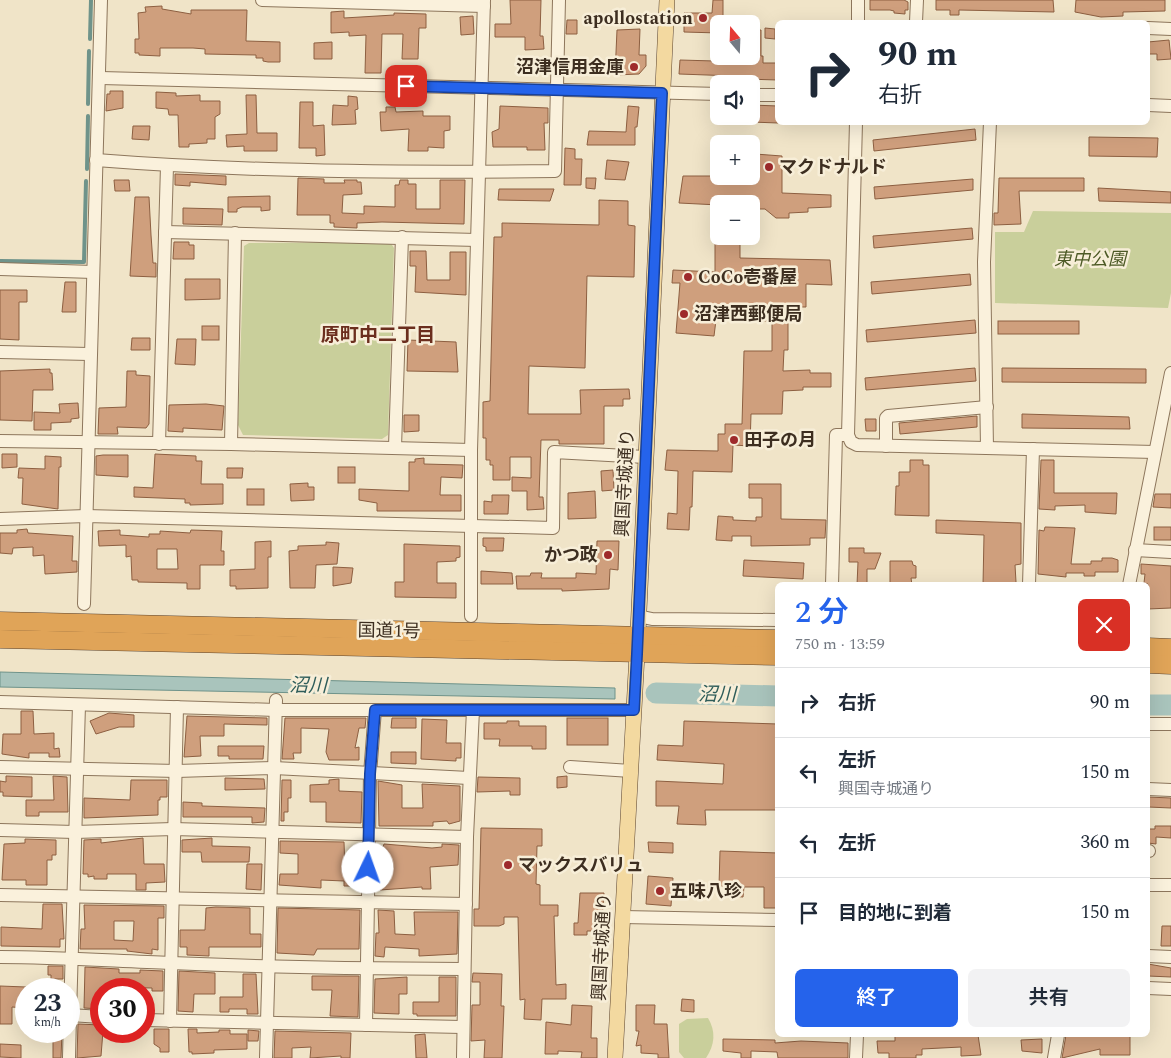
<!DOCTYPE html>
<html lang="ja">
<meta charset="utf-8">
<style>
body{margin:0;font-family:Spectral,"Noto Sans JP",serif;background:#f2f2f3;color:#1f2937;height:100vh;display:flex;flex-direction:column;font-size:19px;white-space:nowrap}
*{box-sizing:border-box;margin:0}
p{font-size:16px;color:#747a83}
.icon{flex:none;width:28px;height:28px;fill:none;stroke:currentColor;stroke-width:2;stroke-linecap:round;stroke-linejoin:round}
.map{position:relative;flex:1;overflow:hidden}
.details{position:absolute;left:775px;top:582px;width:375px;height:455px;display:flex;flex-direction:column;background:#fff;border-radius:8px;box-shadow:0 5px 20px #0002}
.details>*{flex:none}
.guide{position:absolute;left:775px;top:20px;width:375px;height:105px;border-radius:8px;box-shadow:0 5px 20px #0002;background:#fff;color:#1f2937;overflow:hidden}
.needle{width:32px;rotate:341deg}
.fabs{position:absolute;left:710px;top:15px;display:grid;gap:10px}
.fabs a{display:grid;place-items:center;width:50px;height:50px;border-radius:8px;background:#fff;box-shadow:0 5px 20px #0002;font-size:25px}
.speed{position:absolute;left:15px;top:978px;display:flex;gap:10px;font-size:25px;font-weight:700;text-align:center}
.speed>*{display:grid;place-content:center;width:65px;height:65px;border-radius:50%;background:#fff;box-shadow:0 5px 20px #0002;line-height:1}
.speed small{font-size:12px;font-weight:400}
.speed .limit{border:8px solid #d22;background:#fff;color:#111}
.pin{position:absolute;display:grid;place-items:center;width:42px;height:42px;color:#fff;margin:-21px;border-radius:10px;box-shadow:0 2px 8px #0006}
.me{position:absolute;width:55px;margin:-28px;rotate:3deg;stroke-linejoin:round;filter:drop-shadow(0 0 4px #0008)}
.turn{display:flex;align-items:center;gap:18px;height:105px;padding:0 20px;font-size:22px}
.turn .icon{width:65px;height:65px;stroke-width:2.5}
.turn b{display:block;font-size:35px;line-height:42px}
.round{display:grid;place-items:center;flex:none;width:52px;height:52px;border-radius:8px;background:#f2f2f3}
.headline{display:flex;align-items:center;justify-content:space-between;height:85px;padding:0 20px}
h1{font-size:30px;font-weight:600;line-height:38px;color:#2563eb}
.button{display:flex;gap:10px;margin-top:auto;padding:10px 20px}
.button a{flex:1;height:58px;border-radius:8px;background:#2563eb;color:#fff;font-size:20px;font-weight:600;line-height:58px;text-align:center}
.button a+a{background:#f2f2f3;color:#1f2937}
ul{padding:0;list-style:none}
li{display:flex;align-items:center;gap:15px;height:70px;padding:0 20px;border-top:1px solid #e0e1e3}
li div{flex:1}
li b{display:block;font-size:19px}
li em{font-style:normal}
.map>svg:first-child{display:block}
.green{fill:#c9cf9b}
.water{fill:#a9c4bc;stroke:#6f938a}
.lines{fill:none;stroke-linecap:round;stroke-linejoin:round}
.stream{stroke:#6f938a;stroke-width:4}
.river{stroke:#a9c4bc;stroke-width:21}
.building{fill:#cf9f7d;stroke:#8d5f41;fill-rule:evenodd}
.minor-casing{stroke:#8d765c;stroke-width:14}
.major-casing{stroke:#5b4430;stroke-width:16}
.highway-casing{stroke:#5b4430;stroke-width:19}
.minor{stroke:#faf1dc;stroke-width:12}
.major{stroke:#f3d9a0;stroke-width:15}
.highway{stroke:#e0a458;stroke-width:18}
.route-casing{stroke:#184099;stroke-width:12}
.route{stroke:#2563eb;stroke-width:9}
.poi-dot{fill:#9e2a2b;stroke:#f7eed8;stroke-width:2}
.labels{text-anchor:middle;dominant-baseline:central;stroke-width:5;stroke-linejoin:round;paint-order:stroke}
.poi-label{font-size:18px;font-weight:bold;fill:#3d2e20;stroke:#f7eed8;text-anchor:start}
.park-label{font-size:18px;font-style:italic;fill:#4d5a26;stroke:#f7eed8}
.street-label{font-size:18px;fill:#3d2e20;stroke:#f7eed8}
.neighbourhood-label{font-size:19px;font-weight:bold;fill:#6b2e1e;stroke:#f7eed8}
.water-label{font-size:19px;font-style:italic;fill:#2f5d5a;stroke:#f7eed8}
</style>
<div class="map">
<svg width="1171" height="1058" viewBox="0 0 1171 1058">
<rect width="100%" height="100%" fill="#f0e4c8"/>
<!-- green -->
<g class="green">
<polygon points="1033,211 1171,213 1171,293 1168,308 995,303 995,232 1024,232"/>
<polygon points="390,242 394,248 388,435 382,439 243,435 238,425 244,246 249,243"/>
<path d="M708,1018c8,13 7,27 -2,40h-22l-5,-6v-28l8,-5z"/>
</g>
<!-- water -->
<polygon class="water" points="0,672 615,688 615,699 0,687"/>
<g class="lines">
<!-- stream -->
<g class="stream">
<polyline points="90,39 91,0"/>
<polyline points="88,104 89,51"/>
<polyline points="87,169 88,116"/>
<polyline points="0,261 84,262 86,181"/>
</g>
<!-- river -->
<g class="river">
<polyline points="656,693 778,696"/>
<polyline points="1148,705 1171,705"/>
</g>
</g>
<!-- building -->
<g class="building">
<polygon points="510,0 541,0 540,36 543,36 544,49 525,50 525,37 495,37 495,24 511,24"/>
<polygon points="713,0 723,0 723,24 719,24 719,33 684,32 684,13 712,13"/>
<polygon points="870,0 904,0 908,2 908,10 905,10 905,14 894,13 894,11 890,10 870,10"/>
<polygon points="936,0 1053,0 1054,12 959,10 959,15 950,15 950,10 936,10"/>
<polygon points="1076,0 1165,0 1165,11 1123,12 1123,16 1101,17 1075,12"/>
<polygon points="162,6 162,9 191,14 191,10 247,10 246,41 280,42 280,62 268,62 263,61 263,58 256,58 256,55 205,54 205,49 193,48 160,48 160,56 139,55 139,53 135,53 135,39 139,39 138,13 146,12 145,7"/>
<polygon points="344,11 344,18 394,15 394,13 426,14 426,28 419,28 418,59 402,59 403,34 382,34 381,73 365,73 366,35 349,36 349,32 331,33 331,12"/>
<polygon points="473,16 474,34 461,35 460,17"/>
<polygon points="567,20 577,20 577,34 566,34"/>
<polygon points="765,28 775,29 775,39 765,38"/>
<polygon points="640,29 639,55 646,55 646,66 639,74 615,75 617,30"/>
<polygon points="751,30 761,30 761,56 763,56 763,63 778,63 778,80 744,79 744,83 734,82 735,76 679,74 680,60 749,62 749,56 751,56"/>
<polygon points="1169,40 1171,59 1157,60 1157,54 1148,54 1148,42"/>
<polygon points="332,42 332,59 314,59 314,43"/>
<polygon points="110,91 123,91 123,108 106,111 107,94 110,94"/>
<polygon points="156,92 176,93 176,96 200,95 200,101 220,101 220,114 215,117 215,139 207,139 207,143 189,144 189,147 179,147 178,115 169,115 168,109 156,108"/>
<polygon points="246,95 256,95 257,133 277,133 277,151 244,151 244,146 227,147 226,135 247,134"/>
<polygon points="348,96 357,97 358,109 355,110 356,124 332,125 333,105 348,106"/>
<polygon points="300,102 313,102 313,126 324,125 325,155 316,156 316,148 299,148"/>
<polygon points="751,105 778,106 778,123 751,122"/>
<polygon points="500,106 548,108 548,123 544,123 545,150 527,150 527,147 493,147 492,132 499,129"/>
<polygon points="628,106 639,107 637,127 635,127 635,145 587,145 589,131 626,132"/>
<polygon points="386,107 395,107 396,112 423,111 423,116 450,116 450,130 444,131 444,148 428,147 428,151 408,151 409,129 381,131 380,112 386,112"/>
<polygon points="133,126 150,126 149,140 132,139"/>
<polygon points="975,129 976,140 874,151 873,140"/>
<polygon points="1089,137 1158,138 1157,157 1089,156"/>
<polygon points="565,148 575,149 575,159 582,159 581,185 564,185"/>
<polygon points="755,154 782,156 782,193 831,195 831,207 808,208 808,212 789,213 789,218 776,218 765,209 757,209 751,204 719,205 679,203 683,176 737,176 736,183 755,184"/>
<polygon points="607,160 629,162 625,180 605,179"/>
<polygon points="175,174 226,176 226,185 190,182 190,186 175,185"/>
<polygon points="298,178 324,179 324,183 345,183 344,180 357,180 357,182 361,182 362,194 343,195 342,213 364,214 364,206 395,207 395,185 399,185 400,180 408,180 408,184 416,184 416,209 440,209 440,180 465,180 464,224 382,222 357,223 357,228 334,227 334,223 330,223 330,215 297,215"/>
<polygon points="586,178 596,178 595,189 586,188"/>
<polygon points="999,178 1084,178 1084,191 1019,191 1021,224 994,225 994,213 998,213"/>
<polygon points="973,179 973,190 875,199 874,187"/>
<polygon points="114,180 129,180 130,191 115,191"/>
<polygon points="1098,188 1171,192 1171,203 1099,201"/>
<polygon points="499,189 554,189 550,201 498,200"/>
<polygon points="270,196 270,210 261,211 261,207 242,207 237,209 237,212 228,212 228,197"/>
<polygon points="135,197 149,197 151,235 153,263 156,263 156,277 130,276"/>
<polygon points="599,200 628,201 628,225 635,226 634,277 587,276 585,368 529,366 528,414 581,414 580,390 629,389 630,399 623,399 623,406 604,406 604,444 559,444 559,440 541,440 539,497 543,497 544,509 527,510 527,491 512,491 512,477 531,478 531,457 510,457 510,480 493,480 493,465 490,465 490,460 486,460 486,438 483,438 483,402 490,401 494,237 502,237 502,223 599,225"/>
<polygon points="183,208 223,209 222,225 183,224"/>
<polygon points="972,228 973,239 874,248 873,236"/>
<polygon points="174,242 189,242 189,245 194,245 194,259 173,259"/>
<polygon points="715,244 740,244 740,258 830,260 832,285 806,284 806,307 788,307 788,350 784,350 783,371 810,370 810,373 831,373 831,387 803,387 803,390 783,391 782,414 751,414 750,446 733,445 732,472 693,471 692,507 690,507 689,530 667,529 668,513 677,514 678,471 665,470 667,450 718,451 718,434 725,434 725,424 742,424 744,351 772,351 772,321 716,320 714,336 676,333 680,283 672,283 673,270 715,272"/>
<polygon points="410,251 426,251 427,280 450,280 450,252 466,252 466,295 415,292 416,266 410,266"/>
<polygon points="970,274 971,285 872,294 871,282"/>
<polygon points="185,279 220,279 220,299 185,300"/>
<polygon points="65,282 76,282 76,312 62,312"/>
<polygon points="0,290 27,290 27,302 19,302 19,340 0,339"/>
<polygon points="975,320 976,333 867,342 866,330"/>
<rect x="998" y="321" width="81" height="13"/>
<rect x="202" y="326" width="17" height="14"/>
<polygon points="132,338 150,338 150,350 131,350"/>
<polygon points="177,339 196,339 195,365 175,364"/>
<polygon points="408,340 456,342 458,372 407,371"/>
<polygon points="975,368 976,381 866,390 865,378"/>
<polygon points="1002,368 1146,369 1146,383 1002,382"/>
<polygon points="50,369 50,373 52,373 53,390 33,390 32,421 0,420 0,371"/>
<polygon points="127,371 136,371 136,375 150,376 149,424 146,428 117,427 118,434 98,434 99,408 126,407"/>
<polygon points="78,403 79,418 71,419 71,422 51,423 51,430 34,430 34,412 60,413 59,404"/>
<polygon points="206,404 224,406 222,430 183,428 183,432 168,431 169,405"/>
<polygon points="1022,414 1129,417 1130,429 1022,428"/>
<polygon points="404,415 419,415 419,431 404,432"/>
<polygon points="977,416 977,427 900,434 899,423"/>
<polygon points="865,419 876,419 876,431 866,431"/>
<polygon points="2,454 17,454 17,467 2,468"/>
<polygon points="155,454 196,456 196,461 202,461 201,484 223,484 223,504 190,505 190,503 185,503 185,499 134,497 134,487 153,488"/>
<polygon points="103,455 128,455 128,477 96,475 96,456"/>
<polygon points="45,456 61,457 61,467 59,467 58,509 22,504 23,478 18,478 19,468 45,469"/>
<polygon points="424,458 424,464 463,465 462,478 441,477 440,495 461,495 461,511 377,511 377,503 359,500 359,489 409,491 409,462 415,462 415,459"/>
<polygon points="910,460 923,460 923,465 929,465 929,516 895,515 896,486 899,486 899,472 910,472"/>
<polygon points="1041,460 1054,460 1054,493 1117,493 1116,514 1085,512 1085,505 1055,506 1055,510 1039,509"/>
<rect x="338" y="467" width="17" height="16"/>
<polygon points="227,468 243,468 242,478 227,478"/>
<polygon points="613,470 614,490 602,491 601,471"/>
<polygon points="308,483 308,487 314,487 314,500 291,501 290,484"/>
<polygon points="749,484 781,484 781,519 826,520 825,538 810,538 810,545 751,546 751,536 732,536 732,541 716,540 718,516 733,517 733,520 756,521 756,517 762,517 762,498 749,498"/>
<rect x="247" y="489" width="17" height="16"/>
<polygon points="595,491 596,518 568,519 568,493"/>
<polygon points="1155,494 1171,494 1171,508 1153,507"/>
<polygon points="492,495 509,495 508,514 484,514 484,501 492,502"/>
<polygon points="936,520 1021,523 1021,564 1015,565 1016,582 1014,585 983,585 984,535 936,533"/>
<polygon points="1045,527 1075,528 1071,564 1091,564 1091,561 1102,561 1102,558 1112,558 1118,560 1118,572 1095,572 1095,576 1084,576 1084,573 1066,573 1066,577 1038,574 1039,530 1044,531"/>
<rect x="1154" y="527" width="17" height="13"/>
<polygon points="27,529 28,533 73,536 72,561 77,561 77,572 45,574 44,555 33,556 33,547 13,548 12,554 0,553 0,533 17,533 17,530"/>
<path d="M120,530v5l29,2v-3h11v-3l30,2 1,-3 31,1 -1,20h3v14h-24v24h-13v-6l-49,-1v-2h-6l-1,-24 -5,1v-12l-27,1 -1,-15zM157,549h20l1,20h-21z"/>
<polygon points="483,538 504,538 503,551 486,551 486,547 483,546"/>
<polygon points="271,541 271,557 268,557 268,588 236,589 236,586 230,586 230,570 255,569 255,542"/>
<polygon points="597,541 619,541 618,570 610,569 609,589 562,591 562,589 517,589 516,576 530,576 531,573 542,573 541,578 576,578 576,573 596,574"/>
<polygon points="326,542 339,543 337,564 316,565 315,588 290,588 289,551 298,550 298,546 326,545"/>
<polygon points="404,544 460,546 460,557 456,558 456,561 437,562 437,583 456,583 456,598 395,597 395,582 404,582"/>
<polygon points="849,548 864,548 864,553 881,553 875,569 867,569 867,585 857,585 858,562 849,562"/>
<polygon points="744,560 804,563 803,579 743,576"/>
<polygon points="890,561 912,561 913,565 916,566 916,578 911,578 912,585 890,585"/>
<polygon points="1141,564 1171,566 1171,608 1148,609 1148,584 1144,583 1145,574 1141,574"/>
<polygon points="333,567 353,568 351,583 333,586"/>
<polygon points="481,571 512,573 513,584 481,584"/>
<polygon points="21,711 33,711 34,734 54,733 54,749 59,748 60,757 49,757 49,753 29,753 29,758 2,754 3,734 21,734"/>
<polygon points="109,713 134,715 134,727 119,727 96,734 90,721"/>
<polygon points="187,716 267,718 267,725 224,724 224,736 200,736 201,756 184,757"/>
<polygon points="285,718 366,718 365,728 359,728 355,748 359,747 359,760 329,760 326,752 329,729 301,728 301,753 293,753 294,759 282,759"/>
<polygon points="392,718 416,718 416,728 391,728"/>
<rect x="567" y="718" width="41" height="27"/>
<polygon points="422,719 447,720 446,743 461,743 461,758 456,758 456,761 421,759"/>
<polygon points="507,721 519,721 519,726 546,726 546,749 532,749 532,746 499,746 500,739 484,739 484,723 507,723"/>
<polygon points="684,721 778,724 778,810 705,810 706,825 677,824 679,806 656,806 656,781 723,784 724,764 657,760 658,745 683,746"/>
<polygon points="218,746 264,746 263,759 229,759 229,756 218,756"/>
<polygon points="391,752 416,752 416,764 391,763"/>
<polygon points="6,776 32,777 32,797 3,796 3,792 0,792 0,781 6,782"/>
<polygon points="53,776 67,777 68,812 39,812 39,816 26,816 26,800 54,800"/>
<polygon points="567,776 567,787 557,788 557,777"/>
<polygon points="478,777 520,778 520,795 510,795 510,791 477,792"/>
<polygon points="225,778 264,779 265,789 225,790"/>
<polygon points="339,779 339,791 362,792 361,823 326,822 326,802 310,802 310,785 329,784 329,780"/>
<polygon points="131,780 167,780 167,797 160,797 160,800 158,800 158,815 84,818 84,798 130,800"/>
<polygon points="282,780 291,780 291,798 288,798 288,812 284,812 284,821 281,821"/>
<polygon points="378,781 402,785 402,808 423,808 422,784 460,786 460,821 449,824 447,821 433,822 433,826 379,826"/>
<polygon points="1148,797 1171,798 1171,808 1148,807"/>
<polygon points="183,802 202,803 202,806 265,808 264,822 252,823 252,817 183,817"/>
<polygon points="1155,826 1171,826 1171,838 1156,837 1156,844 1148,843 1148,829 1155,829"/>
<polygon points="481,828 542,829 542,846 537,846 536,884 540,885 540,905 558,905 558,916 554,916 556,985 566,984 566,999 542,999 541,1020 524,1019 525,999 520,1000 518,917 504,917 504,924 499,926 474,926 474,909 479,909"/>
<polygon points="143,838 144,864 164,864 165,882 146,883 146,890 136,890 136,874 107,874 107,879 94,879 94,876 88,877 88,874 83,874 84,840 101,839 101,843"/>
<polygon points="212,838 212,846 250,847 249,862 202,862 201,852 182,852 182,840"/>
<polygon points="25,839 56,840 56,855 52,855 52,860 47,860 47,885 26,885 26,880 2,880 4,844 25,843"/>
<polygon points="280,841 344,842 345,871 360,871 360,883 357,883 357,886 344,886 344,881 321,880 321,888 279,885 280,874 298,874 298,854 280,853"/>
<polygon points="648,842 673,843 673,853 649,852"/>
<polygon points="384,844 432,848 442,847 442,844 459,845 458,865 430,867 431,889 422,889 422,887 380,890 380,884 377,884 377,846 383,847"/>
<polygon points="720,851 778,853 778,908 764,908 764,887 744,887 743,897 729,896 729,886 719,886"/>
<polygon points="247,864 262,864 261,890 246,889"/>
<polygon points="648,876 673,878 671,906 646,904"/>
<polygon points="580,893 604,893 602,919 595,919 595,931 587,931 587,935 574,935 574,923 578,923"/>
<polygon points="43,904 62,904 64,939 60,939 60,947 1,946 1,927 42,929"/>
<path d="M84,905l80,1v12h-6v32l-6,-1v5l-25,-3v-2h-47l1,-20h4zM114,921h20l-1,20 -19,-1z"/>
<polygon points="216,907 250,908 250,934 261,934 261,947 209,947 209,956 187,955 187,947 180,947 180,930 205,930 206,908"/>
<polygon points="278,908 360,910 359,949 317,949 314,955 277,953"/>
<polygon points="378,910 394,911 395,934 415,935 414,912 458,912 457,954 419,956 419,949 385,947 384,957 375,956 376,933 379,933"/>
<polygon points="1162,926 1171,926 1171,946 1161,946"/>
<polygon points="1148,964 1171,968 1171,977 1148,976"/>
<polygon points="48,966 63,966 63,979 51,979 51,975 48,975"/>
<polygon points="85,967 119,969 119,973 140,973 140,970 163,971 163,991 152,991 152,988 101,987 101,1009 84,1008"/>
<polygon points="179,971 215,973 215,994 194,994 193,1012 178,1011"/>
<polygon points="473,973 502,974 501,1006 504,1006 502,1058 484,1058 485,1040 471,1041 472,1005 480,1005 480,982 472,982"/>
<polygon points="243,974 256,974 258,1014 247,1014 247,1009 229,1009 229,1012 220,1012 220,997 243,997"/>
<polygon points="312,976 359,976 358,1017 330,1016 332,990 312,990"/>
<polygon points="407,977 407,994 399,994 399,1014 374,1013 375,979"/>
<polygon points="439,977 456,977 456,1016 417,1016 417,1014 413,1014 413,1002 439,1002"/>
<polygon points="0,986 26,987 26,1008 12,1007 12,1024 0,1024"/>
<polygon points="682,999 694,1000 694,1012 681,1011"/>
<polygon points="572,1005 592,1006 591,1038 597,1038 597,1058 581,1058 582,1052 558,1051 558,1054 545,1054 546,1022 571,1025"/>
<polygon points="636,1005 655,1005 654,1024 667,1024 669,1058 658,1058 658,1054 641,1053 641,1045 636,1046 639,1031 636,1031"/>
<polygon points="78,1024 101,1025 101,1031 103,1031 101,1056 77,1058"/>
<polygon points="154,1029 169,1029 169,1052 160,1052 160,1048 154,1044"/>
<polygon points="188,1029 197,1029 197,1033 219,1032 219,1030 230,1030 230,1034 247,1034 247,1049 214,1050 214,1053 192,1054 192,1052 189,1052"/>
<polygon points="248,1030 259,1031 258,1041 248,1041"/>
<polygon points="53,1031 62,1031 61,1058 53,1058"/>
<polygon points="275,1031 351,1033 350,1058 341,1058 341,1056 310,1058 311,1047 292,1048 292,1058 274,1058"/>
<polygon points="425,1034 427,1058 416,1058 415,1035"/>
<polygon points="895,1035 978,1035 981,1055 961,1056 961,1047 922,1049 922,1055 916,1055 916,1058 889,1058 889,1053 878,1053 877,1041 895,1041"/>
<polygon points="1066,1035 1130,1035 1130,1055 1100,1055 1100,1049 1062,1058"/>
<polygon points="723,1039 775,1040 775,1043 801,1041 848,1043 848,1058 778,1058 777,1052 751,1051 751,1058 741,1058 741,1053 723,1051"/>
<polygon points="1042,1039 1042,1053 1022,1051 1021,1040"/>
<polygon points="0,1044 21,1045 21,1058 0,1057"/>
</g>
<g class="lines">
<defs>
<g id="minor">
<polyline points="262,0 484,6"/>
<polyline points="858,22 858,0"/>
<polyline points="916,22 917,0"/>
<polyline points="1148,28 1171,29"/>
<polyline points="101,78 719,94"/>
<polyline points="751,95 778,95"/>
<polyline points="1148,105 1171,106"/>
<polyline points="856,122 848,435 851,442 857,445 1155,452"/>
<path d="M96,160c152,12 306,13 459,11l4,-171"/>
<polyline points="165,232 477,240"/>
<polyline points="0,269 93,272"/>
<polyline points="0,352 89,354"/>
<polyline points="0,441 231,444 471,450"/>
<polyline points="159,444 167,166"/>
<polyline points="231,444 235,233"/>
<polyline points="886,446 886,418 888,416 987,407"/>
<polyline points="395,447 402,237"/>
<polyline points="987,448 984,262 990,122"/>
<polyline points="0,519 86,516 553,528 554,452 645,457"/>
<polyline points="1135,550 1171,552"/>
<polyline points="832,585 836,435 848,435"/>
<polyline points="1029,585 1033,449"/>
<polyline points="1129,585 1171,373"/>
<polyline points="84,604 101,0"/>
<polyline points="471,616 471,450 484,0"/>
<polyline points="638,616 652,619 778,620"/>
<polyline points="0,702 276,710 634,710"/>
<polyline points="79,705 70,1015 101,1017"/>
<polyline points="1148,724 1171,724"/>
<polyline points="0,767 177,771 274,768 469,778"/>
<polyline points="570,767 631,771"/>
<polyline points="1148,789 1171,790"/>
<polyline points="0,830 75,832 173,829 467,837"/>
<polyline points="1148,851 1149,851"/>
<polyline points="1148,885 1171,885"/>
<polyline points="0,895 466,904"/>
<polyline points="623,917 778,920"/>
<polyline points="1148,956 1171,957"/>
<path d="M0,957c57,0 114,4 171,6 97,4 195,6 292,6"/>
<polyline points="1148,988 1171,989"/>
<polyline points="144,1020 462,1027"/>
<polyline points="170,1021 177,707"/>
<polyline points="366,1025 370,774 375,710"/>
<polyline points="69,1058 70,1015"/>
<polyline points="266,1058 276,700"/>
<polyline points="463,1058 467,837 473,710"/>
<polyline points="856,1058 857,1035"/>
<polyline points="1054,1058 1058,1035"/>
</g>
<polyline id="major" points="615,1058 637,654 667,0"/>
<g id="highway">
<polyline points="0,621 778,639"/>
<polyline points="0,639 778,656"/>
<polyline points="1148,647 1171,648"/>
<polyline points="1148,664 1171,665"/>
</g>
</defs>
<!-- minor casing -->
<use href="#minor" class="minor-casing"/>
<!-- major casing -->
<use href="#major" class="major-casing"/>
<!-- highway casing -->
<use href="#highway" class="highway-casing"/>
<!-- minor -->
<use href="#minor" class="minor"/>
<!-- major -->
<use href="#major" class="major"/>
<!-- highway -->
<use href="#highway" class="highway"/>
</g>
<g class="lines">
<defs>
<polyline id="route" points="368,868 370,774 375,710 634,710 637,654 662,93 406,86"/>
</defs>
<!-- route casing -->
<use href="#route" class="route-casing"/>
<!-- route -->
<use href="#route" class="route"/>
</g>
<!-- markers -->
<g class="poi-dot">
<circle cx="703" cy="18" r="5"/>
<circle cx="634" cy="67" r="5"/>
<circle cx="769" cy="167" r="5"/>
<circle cx="688" cy="277" r="5"/>
<circle cx="684" cy="314" r="5"/>
<circle cx="734" cy="440" r="5"/>
<circle cx="608" cy="555" r="5"/>
<circle cx="508" cy="865" r="5"/>
<circle cx="660" cy="891" r="5"/>
</g>
<g class="labels">
<!-- poi labels -->
<g class="poi-label">
<text x="693" y="18" text-anchor="end">apollostation</text>
<text x="624" y="67" text-anchor="end">沼津信用金庫</text>
<text x="779" y="167">マクドナルド</text>
<text x="698" y="277">CoCo壱番屋</text>
<text x="694" y="314">沼津西郵便局</text>
<text x="744" y="440">田子の月</text>
<text x="598" y="555" text-anchor="end">かつ政</text>
<text x="518" y="865">マックスバリュ</text>
<text x="670" y="891">五味八珍</text>
</g>
<!-- park labels -->
<g class="park-label">
<text x="1090" y="259">東中公園</text>
</g>
<!-- street labels -->
<g class="street-label">
<text transform="translate(625 483) rotate(-87)">興国寺城通り</text>
<text transform="translate(389 631) rotate(1)">国道1号</text>
<text transform="translate(602 947) rotate(-87)">興国寺城通り</text>
</g>
<!-- neighbourhood labels -->
<g class="neighbourhood-label">
<text x="378" y="335">原町中二丁目</text>
</g>
<!-- water labels -->
<g class="water-label">
<text transform="translate(308 686) rotate(1)">沼川</text>
<text transform="translate(717 695) rotate(1)">沼川</text>
</g>
</g>
</svg>
<div class="fabs">
<a><svg class="needle" viewBox="-14 -14 28 28"><path d="M0-13l5 13h-10z" fill="#e53935"/><path d="M0 13l5-13h-10z" fill="#747a83"/></svg></a>
<a><svg class="icon" aria-label="sound" viewBox="0 0 24 24"><path d="M4 9h4l5-4v14l-5-4H4zM17 9q2 3 0 6"/></svg></a>
<a>+</a>
<a>−</a>
</div>
<div class="speed"><div>23<small>km/h</small></div><div class="limit">30</div></div>
<div class="pin" style="left:406px;top:86px;background:#d93025"><svg class="icon" aria-label="arrive" viewBox="0 0 24 24"><path d="M6 21V4h12l-3 4 3 4H6"/></svg></div>
<svg class="me" style="left:368px;top:868px" viewBox="-20 -20 40 40"><circle r="19" fill="#fff"/><path d="M0-13L10 11 0 6-10 11z" fill="#2563eb"/></svg>
<div class="guide">
<div class="turn"><svg class="icon" aria-label="right" viewBox="0 0 24 24"><path d="M7 20v-9h11M14 6l5 5-5 5"/></svg><div><b>90 m</b>右折</div></div>
</div>
<section class="details">
<div class="headline"><div><h1>2 分</h1><p>750 m · 13:59</p></div><a class="round" style="background:#d93025;color:#fff"><svg class="icon" aria-label="close" viewBox="0 0 24 24"><path d="M6 6l12 12M18 6L6 18"/></svg></a></div>
<ul>
<li><svg class="icon" aria-label="right" viewBox="0 0 24 24"><path d="M7 20v-9h11M14 6l5 5-5 5"/></svg><div><b>右折</b></div><em>90 m</em></li>
<li><svg class="icon" aria-label="left" viewBox="0 0 24 24"><path d="M17 20v-9H6M10 6l-5 5 5 5"/></svg><div><b>左折</b><p>興国寺城通り</p></div><em>150 m</em></li>
<li><svg class="icon" aria-label="left" viewBox="0 0 24 24"><path d="M17 20v-9H6M10 6l-5 5 5 5"/></svg><div><b>左折</b></div><em>360 m</em></li>
<li><svg class="icon" aria-label="arrive" viewBox="0 0 24 24"><path d="M6 21V4h12l-3 4 3 4H6"/></svg><div><b>目的地に到着</b></div><em>150 m</em></li>
</ul>
<div class="button"><a>終了</a><a>共有</a></div>
</section>
</div>
